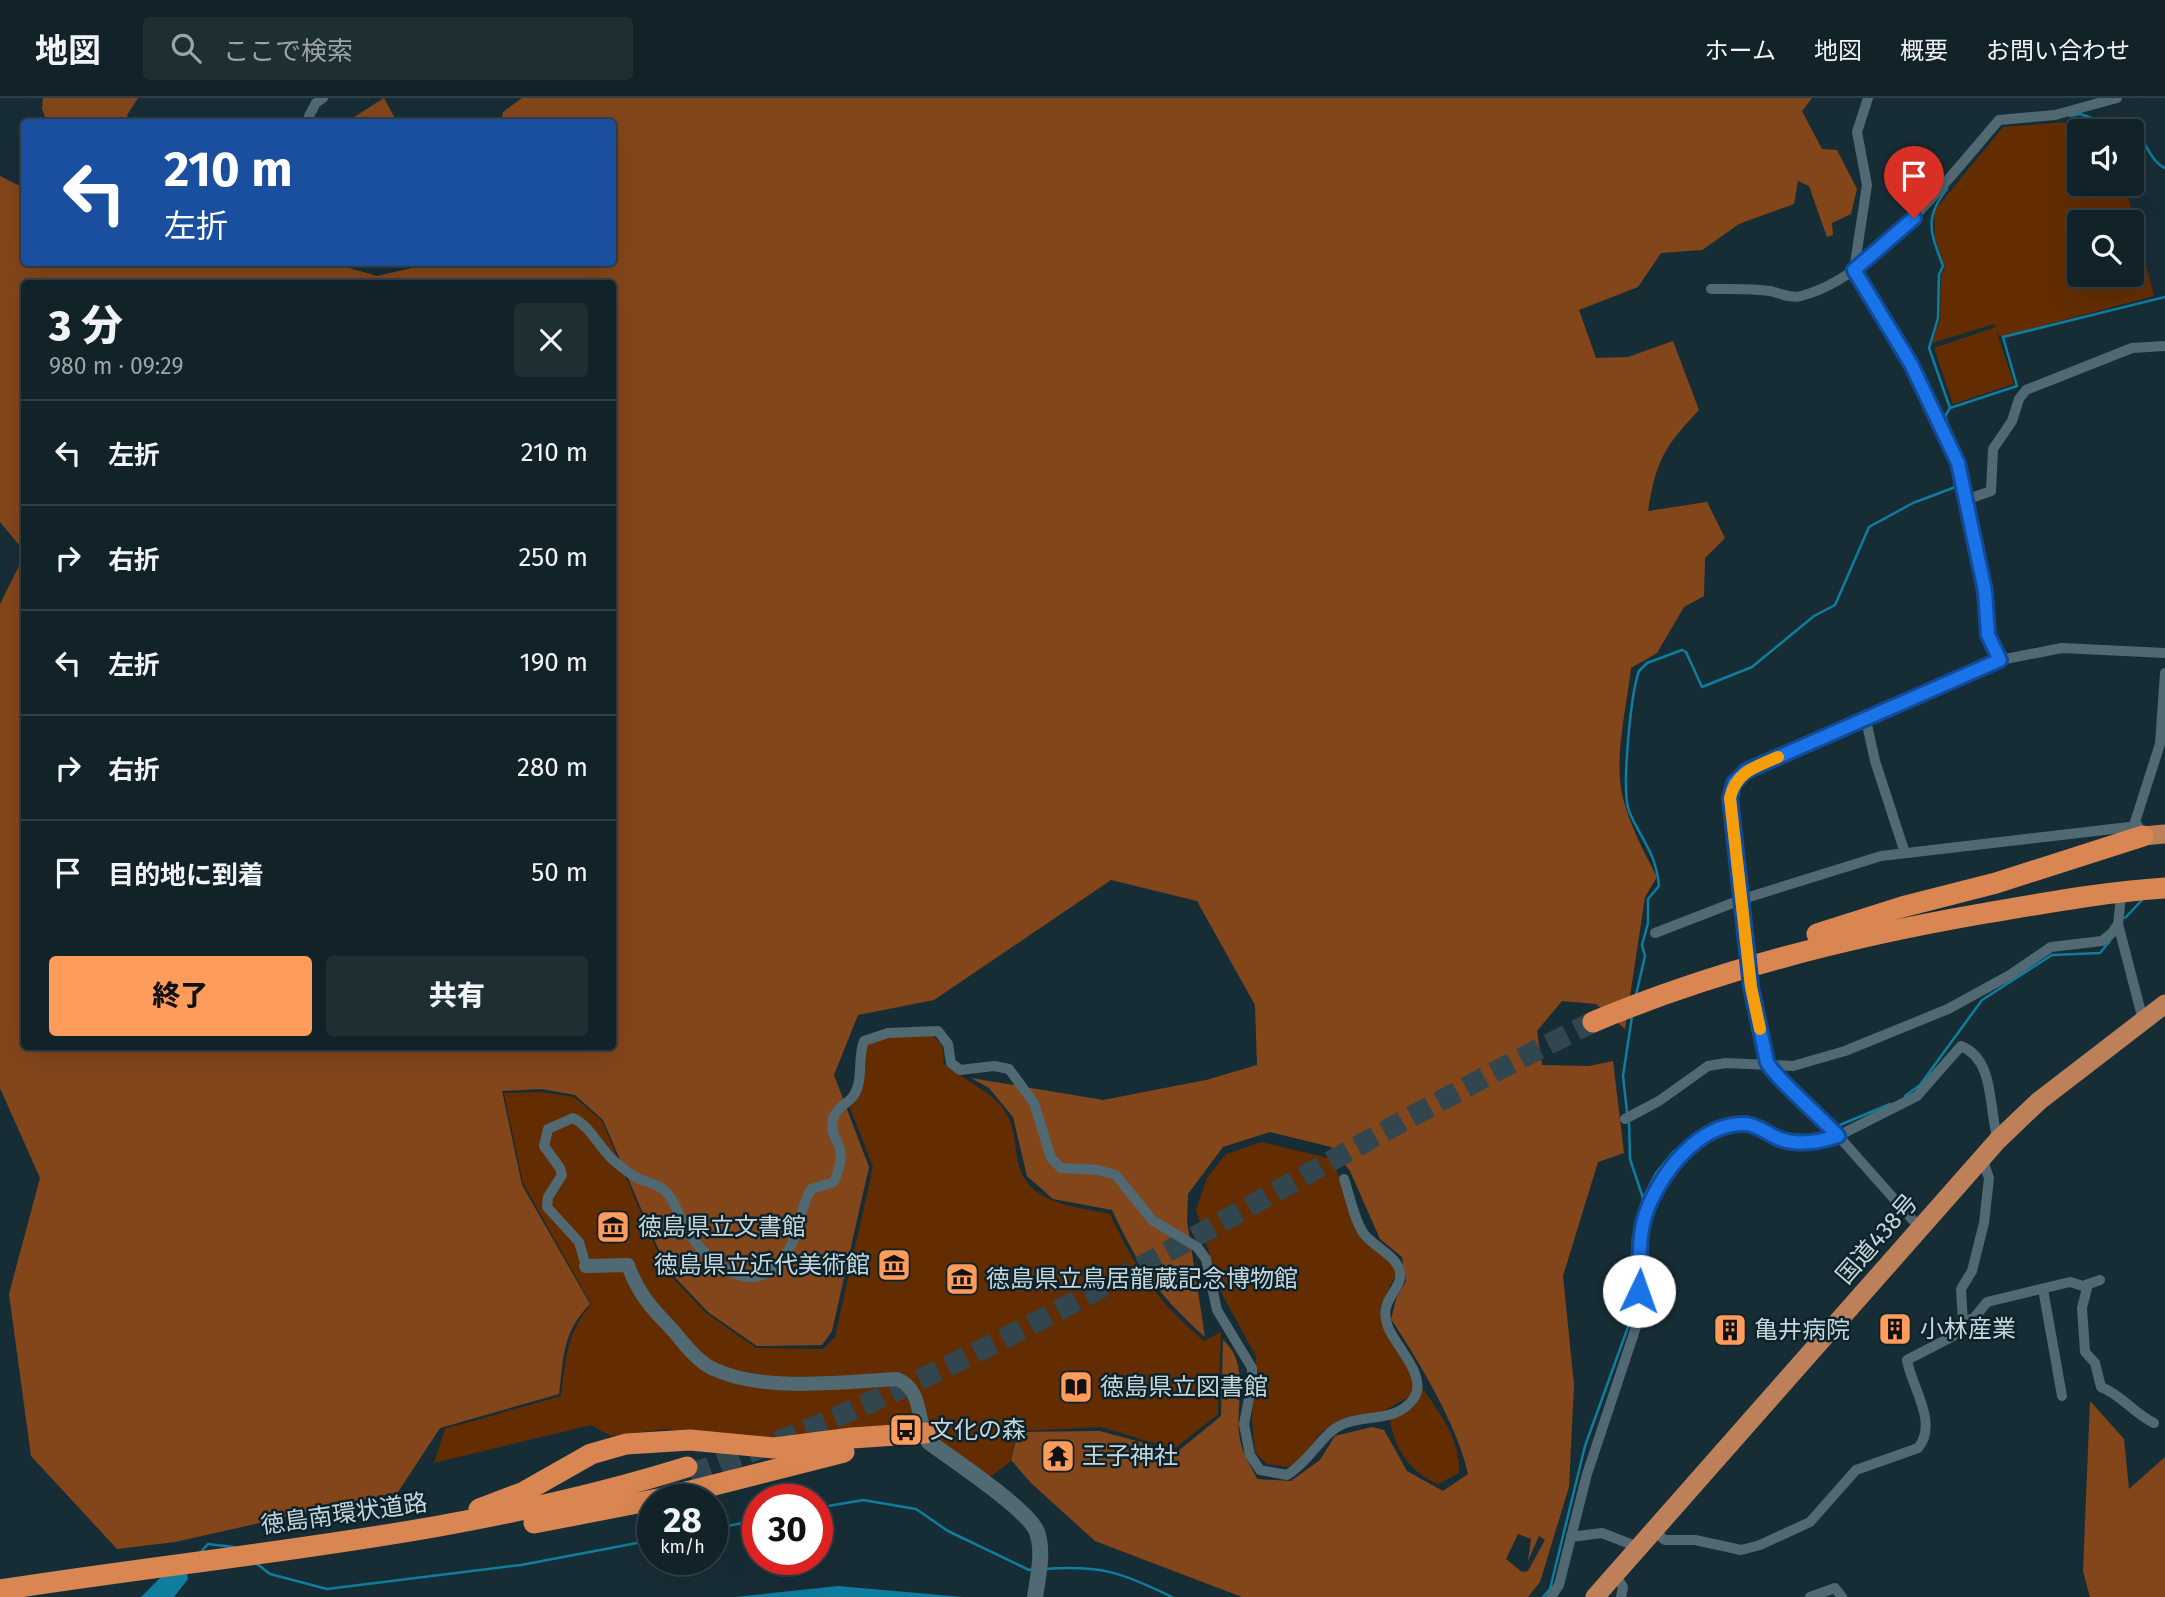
<!DOCTYPE html>
<html lang="ja">
<meta charset="utf-8">
<style>
body{margin:0;font-family:"Fira Sans","Noto Sans JP",sans-serif;background:#1e2f34;color:#f1f3f6;height:100vh;display:flex;flex-direction:column;font-size:26px;white-space:nowrap}
*{box-sizing:border-box;margin:0}
p{font-size:23px;color:#9ca4a8}
.icon{flex:none;width:38px;height:38px;fill:none;stroke:currentColor;stroke-width:2;stroke-linecap:round;stroke-linejoin:round}
.map{position:relative;flex:1;overflow:hidden}
.sheet{position:absolute;left:21px;top:182px;width:595px;height:770px;display:flex;flex-direction:column;background:#112228;border-radius:7px;box-shadow:0 7px 28px #0002,0 0 0 2px #303f45}
.sheet>*{flex:none}
.guide{position:absolute;left:21px;top:21px;width:595px;height:147px;border-radius:7px;box-shadow:0 7px 28px #0002,0 0 0 2px #303f45;background:#1a4fa0;color:#fff;overflow:hidden}
.fabs{position:absolute;left:2067px;top:21px;display:grid;gap:14px}
.fabs a{display:grid;place-items:center;width:77px;height:77px;border-radius:7px;background:#112228;box-shadow:0 7px 28px #0002,0 0 0 2px #303f45;font-size:35px}
.speed{position:absolute;left:637px;top:1386px;display:flex;gap:14px;font-size:35px;font-weight:700;text-align:center}
.speed>*{display:grid;place-content:center;width:91px;height:91px;border-radius:50%;background:#112228;box-shadow:0 7px 28px #0002,0 0 0 2px #303f45;line-height:1}
.speed small{font-size:18px;font-weight:400}
.speed .limit{border:10px solid #d22;background:#fff;color:#111}
.pin{position:absolute;display:grid;place-items:center;width:60px;height:60px;color:#fff;margin:-72px -30px;border-radius:50% 50% 50% 0;rotate:-45deg;box-shadow:0 0 7px #0007}
.pin .icon{rotate:45deg}
.me{position:absolute;width:77px;margin:-38px;rotate:3deg;stroke-linejoin:round;filter:drop-shadow(0 0 5px #0008)}
.turn{display:flex;align-items:center;gap:24px;height:147px;padding:0 28px;font-size:32px}
.turn .icon{width:91px;height:91px;stroke-width:2.5}
.turn b{display:block;font-size:49px;line-height:60px}
.round{display:grid;place-items:center;flex:none;width:74px;height:74px;border-radius:7px;background:#1e2f34}
.head{display:flex;align-items:center;justify-content:space-between;height:119px;padding:0 28px}
h1{font-size:42px;font-weight:800;line-height:52px}
.cta{display:flex;gap:14px;margin-top:auto;padding:14px 28px}
.cta a{flex:1;height:80px;border-radius:7px;background:#ff9b5b;color:#111;font-size:28px;font-weight:800;line-height:80px;text-align:center}
.cta a+a{background:#1e2f34;color:#f1f3f6}
ul{padding:0;list-style:none}
li{display:flex;align-items:center;gap:21px;height:105px;padding:0 28px;border-top:2px solid #303f45}
li div{flex:1}
li b{display:block;font-size:26px}
li em{font-style:normal}
header{display:flex;align-items:center;gap:42px;box-sizing:border-box;height:98px;padding:0 35px;background:#112228;border-bottom:2px solid #303f45}
header strong{font-size:33px}
nav{display:flex;gap:38px;margin-inline-start:auto;font-size:24px}
.search{width:490px;height:63px;background:#1e2f34;display:flex;align-items:center;gap:18px;box-sizing:border-box;padding:0 24px;border-radius:7px;color:#9ca4a8;font-size:26px}
.map>svg:first-child{display:block}
.green{fill:#632d01;fill-rule:evenodd}
.forest{fill:#83461b;fill-rule:evenodd}
.water{fill:#0f7d9d}
.lines{fill:none;stroke-linecap:round;stroke-linejoin:round}
.stream{stroke:#0f7d9d;stroke-width:2.5}
.motorway-tunnel{stroke:#31464f;stroke-width:21;stroke-dasharray:21 10;stroke-linecap:butt}
.minor{stroke:#506973;stroke-width:10}
.tertiary{stroke:#506973;stroke-width:14}
.secondary{stroke:#506973;stroke-width:16}
.trunk{stroke:#be8058;stroke-width:19}
.motorway{stroke:#d98652;stroke-width:21}
.route-casing{stroke:#114b97;stroke-width:18}
.route{stroke:#1a73e8;stroke-width:12}
.slow{stroke:#f59e0b;stroke-width:12}
.labels{text-anchor:middle;dominant-baseline:central;stroke-width:5;stroke-linejoin:round;paint-order:stroke}
.poi-label{font-size:24px;fill:#c7d5da;stroke:#0d232c;text-anchor:start}
.street-label{font-size:24px;fill:#c7d5da;stroke:#0d232c}
</style>
<header>
<strong>地図</strong>
<div class="search"><svg class="icon" aria-label="search" viewBox="0 0 24 24"><circle cx="10" cy="10" r="6"/><path d="M15 15l6 6"/></svg>ここで検索</div>
<nav><a>ホーム</a><a>地図</a><a>概要</a><a>お問い合わせ</a></nav>
</header>
<div class="map">
<svg width="2165" height="1499" viewBox="0 0 2165 1499">
<rect width="100%" height="100%" fill="#172d36"/>
<!-- green -->
<g class="green">
<path d="M2083,23l10,10h-14v53h46l29,112 -154,41 -4,-7 18,54 -61,20 -19,-56 62,-21 -2,-3 -62,19 8,-24 1,-43 4,-9 -10,-29 -1,-27 69,-84zM2079,124h53v53h-53z"/>
<path d="M896,938h36l10,8 2,20c22,19 51,26 65,55 8,17 5,40 14,57 16,30 58,31 87,38 27,57 45,85 94,127l17,-9 -3,82 -44,35 -73,-22 -84,4 -7,31 -23,17 -34,-23 -24,-29 -92,9 -80,2 -92,-9 -54,7 -20,-11 -157,38 11,-34 116,-33c5,-38 5,-61 30,-92l-68,-121 -19,-90 36,-1 34,5 28,24 63,149 41,43 50,35 67,1 12,-12 38,-170 -24,-62 15,-53 7,-10z"/>
<path d="M1262,1044l70,17c20,49 15,74 62,105l2,10 -16,33 4,22 30,50 -2,16 -28,16 -45,9 -17,12 -25,30 -10,5 -20,-3 -12,-12 -3,-33 4,-63 -34,-62 -26,-84 11,-32 19,-24z"/>
<path d="M1420,1287c19,27 41,55 39,88l-21,11c-27,-11 -44,-36 -48,-64z"/>
</g>
<!-- forest -->
<g class="forest">
<polygon points="43,0 138,0 127,17 130,24 47,24 42,11"/>
<polygon points="384,0 397,24 346,24"/>
<path d="M522,0h1290l-10,13 20,38 15,1 20,39 -6,25 -19,9 1,12 -6,2 -18,-51 -11,-5 -4,23 -55,20 -37,26 -41,3 -23,34 -59,23 17,48 32,-1 45,-16 26,69c-35,37 -43,51 -51,101l59,-9 18,36 -20,20 -1,38 -20,11 -27,46 -26,15c-4,37 -18,95 -8,130 7,28 21,54 34,79l-12,20 -20,132 -29,-25 -34,-3 -25,30 5,34 47,1 24,-5 11,92 -26,9 -35,114 11,109 -5,102 -29,95 -12,15h-286l-147,-56 -64,-58 -20,-23 7,-28 82,-1 77,21 44,-36 2,-76c30,26 9,71 18,104 3,12 11,24 16,35l34,2 29,-21 15,-24 37,-9 12,3 23,41 36,20 25,-17c-10,-48 -50,-114 -77,-155l5,-20 10,-18 -4,-24 -22,-18 -30,-68 -19,-24 -61,-15 -47,15 -35,47 -1,27 18,116c-46,-41 -67,-71 -93,-127l-59,-11 -26,-23 -14,-59 -24,-29 -18,-10 132,22 103,-20 51,-15 -2,-60 -58,-104 -86,-21 -177,120 -76,15 -24,60 35,92 -37,164 -10,14 -65,1 -49,-34 -41,-43 -64,-149 -28,-25 -34,-6 -39,2 20,94 68,119c-28,29 -26,52 -31,90l-119,34 -42,64 -223,50 -58,7 -86,-93 -22,-162 31,-116 -40,-90v-484l24,-48v490h588v-762h-588v267l-24,-29v-346l24,12v74h305l48,14 35,-8v-5l200,-1v-140h-111l2,-10zM1518,1436l13,5 -3,22 11,-25 6,4 -17,31 -6,1 -16,-13z"/>
<polygon points="2090,1303 2124,1341 2129,1391 2165,1359 2165,1499 2090,1499 2083,1473"/>
</g>
<!-- water -->
<g class="water">
<polygon points="184,1456 188,1481 174,1499 141,1499"/>
<polygon points="838,1488 963,1499 735,1499"/>
</g>
<g class="lines">
<!-- stream -->
<g class="stream">
<polyline points="2070,18 2080,16 2130,33"/>
<path d="M2132,34c15,7 17,29 33,36"/>
<path d="M1947,91c-24,30 -16,44 -4,77l-4,9 -1,43 -9,30 21,60"/>
<polyline points="1958,353 1945,318 1950,310 2017,288 2003,239 2165,199"/>
<polyline points="2125,820 2143,801"/>
<path d="M1636,897l9,-39 -3,-11 6,-22v-24l11,-13c-3,-34 -18,-46 -30,-75 -8,-21 2,-118 10,-140l8,-8 35,-13 4,2 16,35 50,-20 62,-51 21,-11 34,-78 44,-24 45,-17"/>
<polyline points="1905,998 1920,987 1982,902 2052,857 2100,855 2110,843"/>
<polyline points="1627,1014 1623,978 1632,918"/>
<polyline points="1629,1023 1630,1061 1643,1100"/>
<polyline points="1835,1029 1890,1006"/>
<polyline points="817,1410 863,1402 916,1411 948,1433 1029,1472 1034,1471"/>
<polyline points="712,1431 758,1422"/>
<polyline points="200,1455 208,1446 234,1449"/>
<polyline points="256,1465 270,1476 327,1491 521,1467 653,1442"/>
<path d="M1044,1471c57,-4 77,3 128,28"/>
<polyline points="1543,1499 1550,1491 1585,1348 1628,1229 1633,1139 1643,1100 1656,1075 1673,1054 1723,1022 1740,1019 1752,1021 1781,1035 1813,1038"/>
</g>
<!-- motorway-tunnel -->
<path class="motorway-tunnel" d="M690,1376c320,-110 601,-304 903,-452"/>
<!-- minor -->
<g class="minor">
<polyline points="1868,0 1857,34 1867,87 1854,172 1911,266 1958,365 1985,493 1988,537 2000,562"/>
<polyline points="309,18 316,5 323,0"/>
<path d="M1711,191c19,0 39,-1 59,2 10,2 21,8 31,5 73,-18 150,-121 198,-176l56,-5 62,-17"/>
<polyline points="1966,402 1991,393 1993,351 2012,323 2019,301 2026,292 2132,250 2165,248"/>
<polyline points="1866,622 1875,663 1905,755"/>
<polyline points="2139,731 2135,724 2160,646 2165,575"/>
<polyline points="2118,826 2143,922"/>
<polyline points="1655,835 1743,801 1881,758 2138,728"/>
<polyline points="1625,1021 1659,1003 1708,968 1726,965 1793,968 1845,953 1948,911 2010,877 2051,849 2102,843 2112,835 2118,826 2121,799"/>
<polyline points="1919,1129 1826,1024 1771,973 1767,964 1751,889 1730,700 1734,685 1746,673 2000,562 2062,550 2165,555"/>
<path d="M586,1168l-7,-24 -32,-35 1,-10 14,-22 -2,-7 -16,-22 4,-17 25,-11c17,8 26,29 40,42 6,5 14,12 21,16 11,7 25,7 33,17 10,11 13,29 23,42 19,26 56,60 86,31 25,-24 20,-51 35,-77l23,-7c4,-10 8,-21 6,-32 -3,-14 -10,-13 -7,-31 3,-12 15,-15 21,-24 10,-16 3,-37 10,-54l24,-8 50,-2 10,13 3,19 9,7 34,-4 15,3 25,34 17,55 10,10 37,2 18,5 36,45 45,27 9,12 11,51 35,58v15l-8,41 6,31 10,15 27,5c23,-14 35,-41 54,-50 24,-12 55,-1 73,-27 14,-22 -18,-51 -26,-71 -11,-28 15,-36 12,-55 -2,-15 -27,-26 -36,-38 -10,-14 -14,-38 -20,-55"/>
<path d="M2088,1186l-6,24 3,44 10,11 6,24c21,8 32,26 53,36"/>
<polyline points="2043,1191 2062,1298"/>
<polyline points="1963,1224 1974,1220 1987,1204 2070,1184 2083,1188 2100,1182"/>
<path d="M1653,1433l12,9h30l46,10 19,-5 50,-23 46,-52 62,-22c21,-25 -7,-62 -11,-88l50,-26 6,-12 -2,-33 11,-18 12,-48 5,-45 -7,-20"/>
<path d="M1571,1439l16,-63 50,-150 7,-105 13,-31 21,-29 20,-18 37,-16 14,-1 33,16 21,3 35,-7 79,-40 44,-50c35,14 27,64 37,94"/>
<polyline points="1615,1476 1623,1489 1621,1499"/>
<polyline points="1551,1499 1559,1487 1571,1439 1602,1435 1638,1449"/>
<polyline points="1810,1499 1835,1490 1842,1499"/>
</g>
<!-- tertiary -->
<path class="tertiary" d="M586,1168l42,-1c9,26 22,42 41,61 14,15 27,36 47,44 48,22 129,12 181,9 24,10 20,35 28,54"/>
<!-- secondary -->
<path class="secondary" d="M925,1335l4,9c24,18 99,67 108,90 7,20 1,45 -2,65"/>
<!-- trunk -->
<g class="trunk">
<polyline points="2143,738 2165,736"/>
<polyline points="1595,1499 1998,1042 2039,1003 2165,906"/>
</g>
<!-- motorway -->
<g class="motorway">
<polyline points="1817,836 1902,809 1996,785 2143,738"/>
<path d="M1593,924c126,-53 259,-86 393,-109 60,-10 118,-21 179,-25"/>
<polyline points="655,1402 844,1354"/>
<polyline points="479,1411 524,1394 591,1356 626,1346 690,1342 774,1350 852,1340 925,1335"/>
<polyline points="534,1425 653,1402"/>
<path d="M0,1492c230,-36 464,-53 687,-123"/>
</g>
</g>
<g class="lines">
<defs>
<path id="route" d="M1639,1193c1,-23 -1,-53 6,-75 13,-40 53,-94 101,-92 12,1 23,11 34,15 19,7 39,3 58,-3 -15,-17 -65,-60 -71,-74l-16,-75 -21,-189 4,-15 12,-12 254,-111 -12,-25 -3,-44 -27,-128 -47,-99 -57,-94 60,-52"/>
</defs>
<!-- route casing -->
<use href="#route" class="route-casing"/>
<!-- route -->
<use href="#route" class="route"/>
<!-- slow -->
<path class="slow" d="M1760,931l-9,-42 -21,-189c6,-26 25,-31 48,-41"/>
</g>
<!-- icons -->
<defs>
<symbol id="museum-square" viewBox="-11 -11 22 22"><rect x="-9" y="-9" width="18" height="18" rx="4" fill="#ff9b5b" stroke="#0d232c"/><path d="M0-6L6-3V-2H-6V-3ZM-5-1h2V3h-2ZM-1-1h2V3h-2ZM3-1h2V3H3ZM-6 4H6V6H-6Z" fill="#111"/></symbol>
<symbol id="building-square" viewBox="-11 -11 22 22"><rect x="-9" y="-9" width="18" height="18" rx="4" fill="#ff9b5b" stroke="#0d232c"/><path d="M-4-6H4V6H1V3H-1V6H-4ZM-2.5-4.3h1.7v1.8h-1.7ZM.8-4.3h1.7v1.8H.8ZM-2.5-1h1.7V.8h-1.7ZM.8-1h1.7V.8H.8Z" fill="#111"/></symbol>
<symbol id="library-square" viewBox="-11 -11 22 22"><rect x="-9" y="-9" width="18" height="18" rx="4" fill="#ff9b5b" stroke="#0d232c"/><path d="M-6-4Q-3-5.5-.7-3.5V5Q-3 3-6 4ZM6-4Q3-5.5 .7-3.5V5Q3 3 6 4Z" fill="#111"/></symbol>
<symbol id="bus-square" viewBox="-11 -11 22 22"><rect x="-9" y="-9" width="18" height="18" rx="4" fill="#ff9b5b" stroke="#0d232c"/><path d="M-5-6H5V4H4V6H2V4H-2V6H-4V4H-5ZM-3.5-4V0h7V-4ZM-3.5 1.2v1.5H-2V1.2ZM2 1.2v1.5H3.5V1.2Z" fill="#111"/></symbol>
<symbol id="temple-square" viewBox="-11 -11 22 22"><rect x="-9" y="-9" width="18" height="18" rx="4" fill="#ff9b5b" stroke="#0d232c"/><path d="M0-6L5-2H3V0L6.5 2.5H4V6H1.5V3h-3V6H-4V2.5H-6.5L-3 0V-2H-5Z" fill="#111"/></symbol>
</defs>
<g fill-rule="evenodd">
<use href="#museum-square" x="594" y="1110" width="38" height="38"/>
<use href="#museum-square" x="875" y="1148" width="38" height="38"/>
<use href="#museum-square" x="943" y="1162" width="38" height="38"/>
<use href="#building-square" x="1876" y="1212" width="38" height="38"/>
<use href="#building-square" x="1711" y="1213" width="38" height="38"/>
<use href="#library-square" x="1057" y="1270" width="38" height="38"/>
<use href="#bus-square" x="887" y="1313" width="38" height="38"/>
<use href="#temple-square" x="1039" y="1339" width="38" height="38"/>
</g>
<g class="labels">
<!-- poi labels -->
<g class="poi-label">
<text x="638" y="1129">徳島県立文書館</text>
<text x="870" y="1167" text-anchor="end">徳島県立近代美術館</text>
<text x="986" y="1181">徳島県立鳥居龍蔵記念博物館</text>
<text x="1920" y="1231">小林産業</text>
<text x="1754" y="1232">亀井病院</text>
<text x="1100" y="1289">徳島県立図書館</text>
<text x="930" y="1332">文化の森</text>
<text x="1082" y="1358">王子神社</text>
</g>
<!-- street labels -->
<g class="street-label">
<text transform="translate(1877 1141) rotate(-49)">国道438号</text>
<text transform="translate(344 1416) rotate(-8)">徳島南環状道路</text>
</g>
</g>
</svg>
<div class="fabs">
<a><svg class="icon" aria-label="sound" viewBox="0 0 24 24"><path d="M4 9h4l5-4v14l-5-4H4zM17 9q2 3 0 6"/></svg></a>
<a><svg class="icon" aria-label="search" viewBox="0 0 24 24"><circle cx="10" cy="10" r="6"/><path d="M15 15l6 6"/></svg></a>
</div>
<div class="speed"><div>28<small>km/h</small></div><div class="limit">30</div></div>
<div class="pin" style="left:1914px;top:120px;background:#d93025"><svg class="icon" aria-label="arrive" viewBox="0 0 24 24"><path d="M6 21V4h12l-3 4 3 4H6"/></svg></div>
<svg class="me" style="left:1639px;top:1193px" viewBox="-20 -20 40 40"><circle r="19" fill="#fff"/><path d="M0-13L10 11 0 6-10 11z" fill="#1a73e8"/></svg>
<div class="guide">
<div class="turn"><svg class="icon" aria-label="left" viewBox="0 0 24 24"><path d="M17 20v-9H6M10 6l-5 5 5 5"/></svg><div><b>210 m</b>左折</div></div>
</div>
<section class="sheet">
<div class="head"><div><h1>3 分</h1><p>980 m · 09:29</p></div><a class="round"><svg class="icon" aria-label="close" viewBox="0 0 24 24"><path d="M6 6l12 12M18 6L6 18"/></svg></a></div>
<ul>
<li><svg class="icon" aria-label="left" viewBox="0 0 24 24"><path d="M17 20v-9H6M10 6l-5 5 5 5"/></svg><div><b>左折</b></div><em>210 m</em></li>
<li><svg class="icon" aria-label="right" viewBox="0 0 24 24"><path d="M7 20v-9h11M14 6l5 5-5 5"/></svg><div><b>右折</b></div><em>250 m</em></li>
<li><svg class="icon" aria-label="left" viewBox="0 0 24 24"><path d="M17 20v-9H6M10 6l-5 5 5 5"/></svg><div><b>左折</b></div><em>190 m</em></li>
<li><svg class="icon" aria-label="right" viewBox="0 0 24 24"><path d="M7 20v-9h11M14 6l5 5-5 5"/></svg><div><b>右折</b></div><em>280 m</em></li>
<li><svg class="icon" aria-label="arrive" viewBox="0 0 24 24"><path d="M6 21V4h12l-3 4 3 4H6"/></svg><div><b>目的地に到着</b></div><em>50 m</em></li>
</ul>
<div class="cta"><a>終了</a><a>共有</a></div>
</section>
</div>
